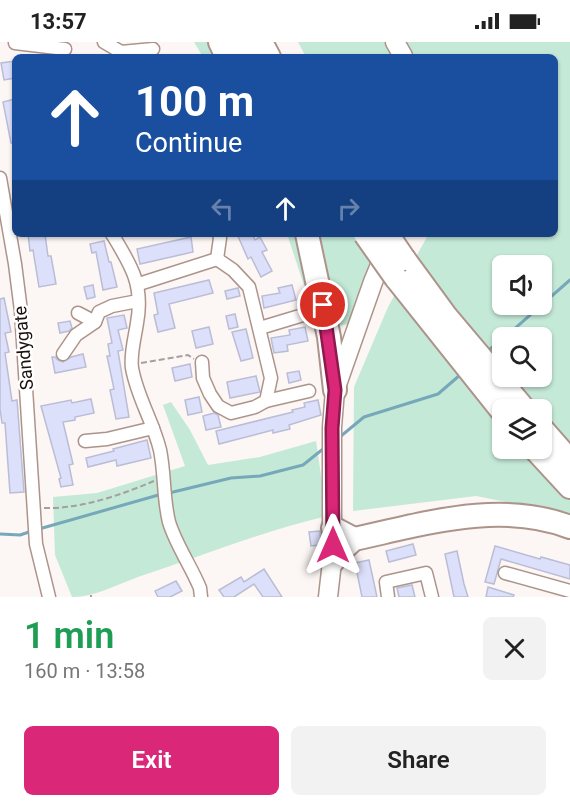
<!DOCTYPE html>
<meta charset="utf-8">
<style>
body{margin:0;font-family:Roboto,sans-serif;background:#f2f2f2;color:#222;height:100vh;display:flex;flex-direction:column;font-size:22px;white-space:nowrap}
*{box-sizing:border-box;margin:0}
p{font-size:20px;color:#767676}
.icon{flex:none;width:33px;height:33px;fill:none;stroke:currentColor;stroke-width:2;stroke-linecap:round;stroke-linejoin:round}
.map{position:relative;height:555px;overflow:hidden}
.drawer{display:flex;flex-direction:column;background:#fff;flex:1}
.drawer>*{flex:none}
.banner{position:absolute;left:12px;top:12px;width:546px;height:183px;border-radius:9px;box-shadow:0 2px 4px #0004;background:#1a4fa0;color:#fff;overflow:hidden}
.tools{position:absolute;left:492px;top:213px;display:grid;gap:12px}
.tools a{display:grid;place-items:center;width:60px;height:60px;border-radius:9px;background:#fff;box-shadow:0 2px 4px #0004;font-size:30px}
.pin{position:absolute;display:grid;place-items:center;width:51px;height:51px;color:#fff;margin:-26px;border:3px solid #fff;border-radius:50%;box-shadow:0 2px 6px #0007}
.me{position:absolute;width:66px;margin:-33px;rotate:0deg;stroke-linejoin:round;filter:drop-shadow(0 0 4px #0008)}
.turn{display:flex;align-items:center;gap:21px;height:126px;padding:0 24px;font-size:27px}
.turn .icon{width:78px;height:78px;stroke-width:2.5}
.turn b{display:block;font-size:42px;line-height:51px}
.lanes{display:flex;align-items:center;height:57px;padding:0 24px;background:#0003;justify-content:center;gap:30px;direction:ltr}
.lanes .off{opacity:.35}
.round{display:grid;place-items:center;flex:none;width:63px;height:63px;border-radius:9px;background:#f2f2f2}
.summary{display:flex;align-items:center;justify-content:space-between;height:102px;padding:0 24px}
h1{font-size:36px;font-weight:600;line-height:45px;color:#1e9e55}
.primary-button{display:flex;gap:12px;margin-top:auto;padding:12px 24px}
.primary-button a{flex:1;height:69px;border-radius:9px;background:#db2777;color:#fff;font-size:24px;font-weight:600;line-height:69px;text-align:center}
.primary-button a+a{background:#f2f2f2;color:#222}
.status{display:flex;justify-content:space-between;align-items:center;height:42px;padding:0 30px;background:#fff;direction:ltr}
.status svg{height:16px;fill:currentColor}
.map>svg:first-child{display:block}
.green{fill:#c4e9d7;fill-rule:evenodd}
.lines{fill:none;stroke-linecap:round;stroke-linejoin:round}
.stream{stroke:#76a8ba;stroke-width:3}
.building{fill:#dde0fa;stroke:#babdd5;stroke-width:1.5}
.street-casing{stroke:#ad948b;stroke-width:15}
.secondary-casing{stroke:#ad948b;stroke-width:21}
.highway-casing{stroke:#ad948b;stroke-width:26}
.path{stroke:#a79f9d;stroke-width:2;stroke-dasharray:6 3;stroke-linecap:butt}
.street{stroke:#fff;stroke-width:12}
.secondary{stroke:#fff;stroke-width:18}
.highway{stroke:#fff;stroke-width:22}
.highway-bridge-casing{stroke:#ad948b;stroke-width:26;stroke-linecap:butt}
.highway-bridge{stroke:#fff;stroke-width:22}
.route-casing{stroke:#8e194d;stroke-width:15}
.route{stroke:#db2777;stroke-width:10}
.labels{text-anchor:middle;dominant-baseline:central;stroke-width:5;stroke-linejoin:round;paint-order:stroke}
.street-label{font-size:18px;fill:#19100c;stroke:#fff}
</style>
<div class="status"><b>13:57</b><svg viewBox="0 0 49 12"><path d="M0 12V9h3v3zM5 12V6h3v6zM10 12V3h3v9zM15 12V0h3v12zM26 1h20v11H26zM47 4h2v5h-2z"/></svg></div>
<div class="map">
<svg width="570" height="555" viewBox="0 0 570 555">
<rect width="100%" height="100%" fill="#fcf6f4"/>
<!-- green -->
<g class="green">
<polygon points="194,0 210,0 217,15 203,15"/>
<path d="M298,0h272v473l-94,-19 -123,15 1,-124 34,-80 39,-70 -2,-3h130v-177h-249zM502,224h40v38h-40zM502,296h40v38h-40zM502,368h40v38h-40z"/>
<polygon points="287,192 299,192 324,304"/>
<polygon points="317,192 353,192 373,221 348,282 338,284 322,205"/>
<path d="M171,360l19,28 18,35 52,-8 56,-16 6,41 1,35c-63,15 -124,40 -185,60 -22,8 -43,20 -66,20l-17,-42 -2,-58 44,-4 88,-27 -22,-61z"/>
</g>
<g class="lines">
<!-- stream -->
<g class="stream">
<polyline points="504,296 570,238"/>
<polyline points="489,308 502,297"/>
<polyline points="341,394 364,375 438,352 460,333"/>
<polyline points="169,451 231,436 260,434 303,423 323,407"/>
<polyline points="39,487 162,452"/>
<polyline points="0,492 20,493 32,489"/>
</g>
</g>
<!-- building -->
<g class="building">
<polygon points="15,19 15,36 4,38 1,21"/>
<polygon points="15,57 15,101 11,101 3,60"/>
<polygon points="28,192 45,192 48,214 51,214 56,242 39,245 33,208 30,209"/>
<polygon points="237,192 252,192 255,198 260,195 267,208 262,210 272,229 261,235 251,215 248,217"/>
<polygon points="191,195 193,210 140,222 137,207"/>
<polygon points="104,199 109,220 111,220 117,245 103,248 96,210 92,211 90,202"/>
<polygon points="209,238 213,251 169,262 175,286 158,290 154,273 158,272 154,251"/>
<polygon points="93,243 95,255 87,257 84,245"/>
<polygon points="292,243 296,258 264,266 262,254 280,251 278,246"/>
<polygon points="238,246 240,254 227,257 225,249"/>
<polygon points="4,256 11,290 5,291 9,310 5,311 12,359 17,358 24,450 10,451 5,381 2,381 0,367 0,257"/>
<polygon points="235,272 238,285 229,287 226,274"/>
<polygon points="124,273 127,286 118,288 123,308 118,309 129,375 116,377 110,348 114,347 107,314 110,314 108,302 112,301 107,276"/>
<polygon points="70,279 72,286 69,289 60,291 58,281"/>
<polygon points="209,285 213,302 196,306 192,289"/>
<polygon points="305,285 308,299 287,303 288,309 274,311 271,296 290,293 289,288"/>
<polygon points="246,287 253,316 241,319 232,290"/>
<polygon points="83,312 86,325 55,331 52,315 55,315 58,318 63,320 71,315"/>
<polygon points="190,322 192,335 175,339 172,326"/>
<polygon points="299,329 301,338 289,341 287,331"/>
<polygon points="256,334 260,350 230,356 227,340"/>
<polygon points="199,355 202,370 188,373 185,358"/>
<polygon points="91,357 94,371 75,375 75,378 63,380 73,422 69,423 73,443 61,445 59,437 61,436 41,364 71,358 72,361"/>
<polygon points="318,358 321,373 289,383 290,387 273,391 273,388 219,402 216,389 293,370 292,368 305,365 304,361"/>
<polygon points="214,371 218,373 221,385 206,388 203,374"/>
<polygon points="147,398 151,416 117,424 116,418 88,425 86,416 114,409 113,407"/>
<polygon points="320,489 321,503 311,504 309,490"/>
<polygon points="413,502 416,513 389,520 386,509"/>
<polygon points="495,504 540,517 541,515 570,523 570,537 501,517 494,542 485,540"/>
<polygon points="457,509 464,542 468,555 454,555 445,512"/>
<polygon points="369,518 377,555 362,555 355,521"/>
<polygon points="264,527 282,555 263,555 254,542 234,555 224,555 219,548 241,535 244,540"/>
<polygon points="176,539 182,549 170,555 158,555 155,549"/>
<polygon points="412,543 415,555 399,555 397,546"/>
<polygon points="488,545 514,553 513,555 486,555"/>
</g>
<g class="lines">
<defs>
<g id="street">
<polyline points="104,0 121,10 153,7"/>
<polyline points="15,1 65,7"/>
<polyline points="0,136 15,222 21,269 36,502 49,555"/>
<path d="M112,192c19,31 32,51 25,89 -2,14 -7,31 -5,45 5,29 21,53 28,82 5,24 3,48 9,72 7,23 22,44 31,66l1,9"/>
<polyline points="139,242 217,217 220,196 219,192"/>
<polyline points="78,271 95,280"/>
<polyline points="260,286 303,273"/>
<polyline points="63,312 76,293 95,280 99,270 112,264 138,259"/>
<polyline points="202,320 203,336 210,352 218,364 231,371 255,365 266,359 271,336 249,245 233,228 217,217"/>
<polyline points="266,359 309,349"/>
<polyline points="85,399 107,397 153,386"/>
<polyline points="505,531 570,549"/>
<polyline points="388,555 386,540 426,531 432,555"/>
</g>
<g id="secondary">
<polyline points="395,0 403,14"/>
<polyline points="328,555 332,520 332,385 335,348 373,240 387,206"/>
</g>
<g id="highway">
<polyline points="220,0 227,15"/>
<polyline points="241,0 249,15"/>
<polyline points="261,0 269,15"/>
<polyline points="307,192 329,295 335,348"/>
<polyline points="404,217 445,273 525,368"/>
<polyline points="396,236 502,369"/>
<polyline points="542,387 570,419"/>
<polyline points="534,406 570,445"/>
<polyline points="333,486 354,497"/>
<path d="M332,520l10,-12 12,-11c70,-15 146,-39 216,-12"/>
</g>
</defs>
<!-- street casing -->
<use href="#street" class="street-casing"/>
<!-- secondary casing -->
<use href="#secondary" class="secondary-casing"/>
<!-- highway casing -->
<use href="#highway" class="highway-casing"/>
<!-- path -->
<g class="path">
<polyline points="141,321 188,313 194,317"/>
<path d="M44,466c37,1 77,-13 110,-27"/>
<polyline points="91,553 91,555"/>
</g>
<!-- street -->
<use href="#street" class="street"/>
<!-- secondary -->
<use href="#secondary" class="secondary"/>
<!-- highway -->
<use href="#highway" class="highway"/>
<defs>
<g id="highway-bridge">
<polyline points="365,192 396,236"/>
<polyline points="387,192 404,217"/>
</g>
</defs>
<!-- highway-bridge casing -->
<use href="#highway-bridge" class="highway-bridge-casing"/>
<!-- highway-bridge -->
<use href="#highway-bridge" class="highway-bridge"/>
</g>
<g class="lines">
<defs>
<polyline id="route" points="323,263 335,348 332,386 333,503"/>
</defs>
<!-- route casing -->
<use href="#route" class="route-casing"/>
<!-- route -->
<use href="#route" class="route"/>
</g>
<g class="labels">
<!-- street labels -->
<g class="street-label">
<text transform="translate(23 306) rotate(-95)">Sandygate</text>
</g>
</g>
</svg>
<div class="tools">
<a><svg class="icon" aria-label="sound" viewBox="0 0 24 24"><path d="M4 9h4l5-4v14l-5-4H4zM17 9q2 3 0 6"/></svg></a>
<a><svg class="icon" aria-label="search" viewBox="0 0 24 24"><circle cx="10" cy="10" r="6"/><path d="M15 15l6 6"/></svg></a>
<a><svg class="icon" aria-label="layers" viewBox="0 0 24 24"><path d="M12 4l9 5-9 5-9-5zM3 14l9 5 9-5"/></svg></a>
</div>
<div class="pin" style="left:323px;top:263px;background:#d93025"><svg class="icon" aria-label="arrive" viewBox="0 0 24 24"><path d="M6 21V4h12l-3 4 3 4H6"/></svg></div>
<svg class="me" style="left:333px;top:503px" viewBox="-20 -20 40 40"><path d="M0-17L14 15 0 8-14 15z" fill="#db2777" stroke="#fff" stroke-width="4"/></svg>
<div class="banner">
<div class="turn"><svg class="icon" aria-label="ahead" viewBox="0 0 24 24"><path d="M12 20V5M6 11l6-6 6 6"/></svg><div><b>100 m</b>Continue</div></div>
<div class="lanes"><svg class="icon off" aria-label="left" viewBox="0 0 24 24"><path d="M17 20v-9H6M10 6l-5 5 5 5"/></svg><svg class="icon" aria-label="ahead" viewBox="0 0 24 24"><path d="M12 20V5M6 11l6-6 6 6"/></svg><svg class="icon off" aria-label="right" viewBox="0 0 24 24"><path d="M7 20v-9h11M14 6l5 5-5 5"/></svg></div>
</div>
</div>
<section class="drawer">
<div class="summary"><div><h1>1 min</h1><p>160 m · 13:58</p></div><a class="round"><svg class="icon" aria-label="close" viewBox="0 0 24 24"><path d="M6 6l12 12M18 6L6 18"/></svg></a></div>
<div class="primary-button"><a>Exit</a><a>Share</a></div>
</section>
